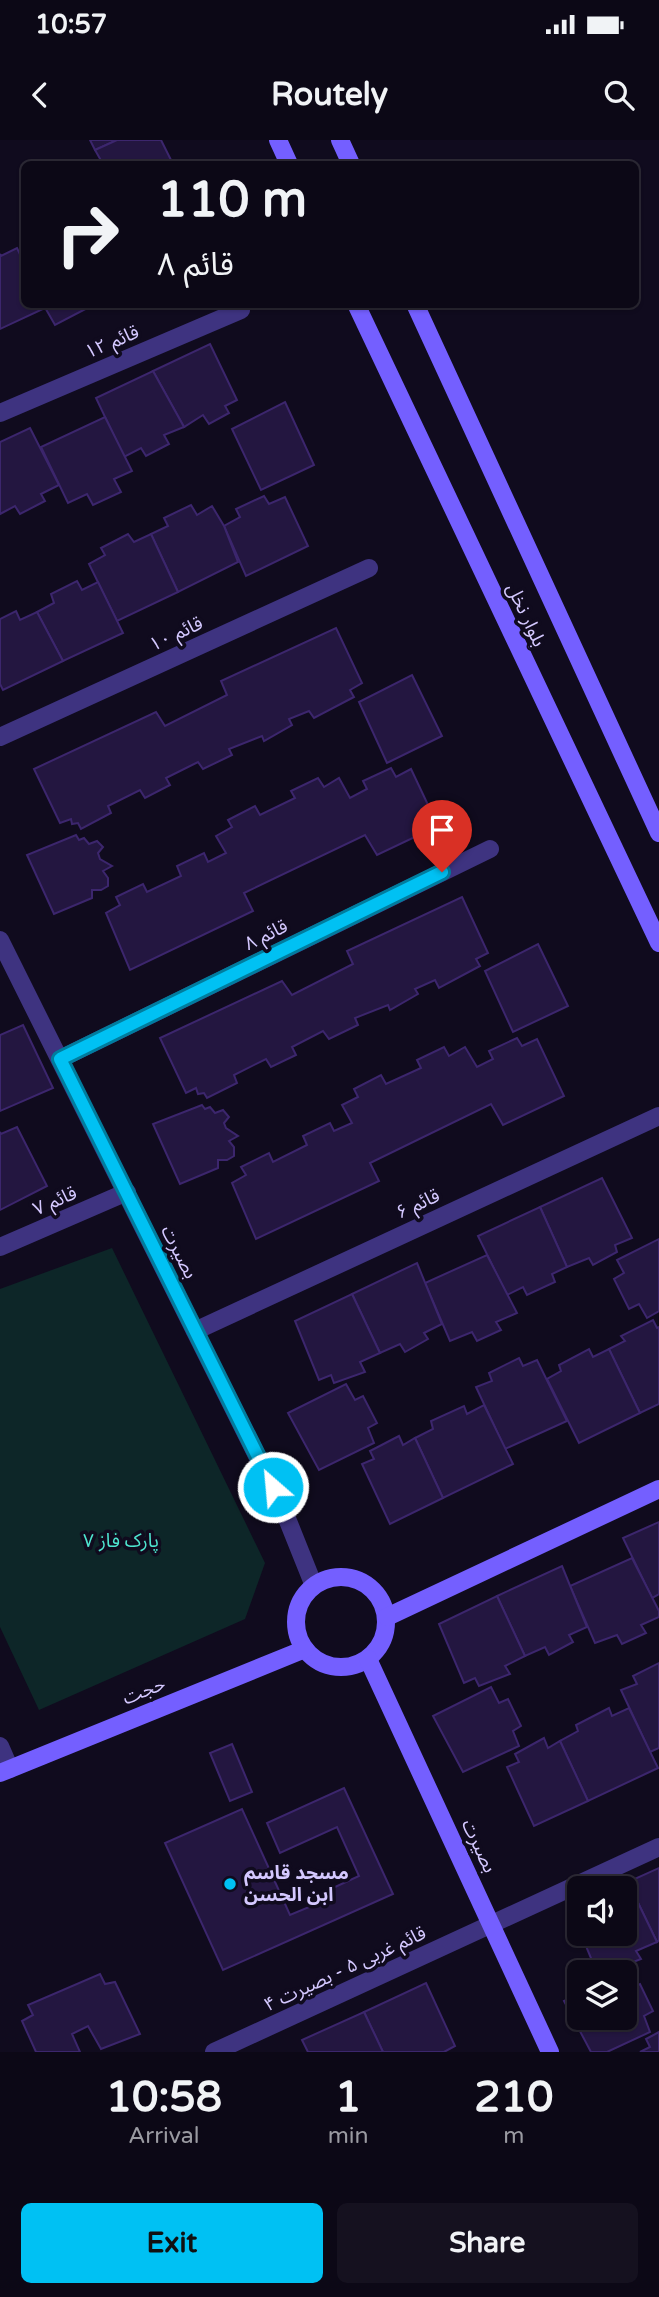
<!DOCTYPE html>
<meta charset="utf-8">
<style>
body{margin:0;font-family:"Varela Round","Noto Sans Arabic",sans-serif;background:#15111f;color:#f1f3f6;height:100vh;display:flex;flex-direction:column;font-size:26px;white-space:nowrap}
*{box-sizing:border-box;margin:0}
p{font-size:23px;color:#9a9aa1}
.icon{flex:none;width:38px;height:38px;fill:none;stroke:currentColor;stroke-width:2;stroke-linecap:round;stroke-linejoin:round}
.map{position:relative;height:1912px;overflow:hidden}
.sheet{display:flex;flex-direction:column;background:#0c0816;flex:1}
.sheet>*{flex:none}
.hud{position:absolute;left:21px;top:21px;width:618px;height:147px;border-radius:10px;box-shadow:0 2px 5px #0004,0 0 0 2px #2c2935;background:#0c0816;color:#f1f3f6;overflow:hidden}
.buttons{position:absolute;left:567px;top:1736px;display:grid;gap:14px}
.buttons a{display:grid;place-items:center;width:70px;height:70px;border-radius:10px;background:#0c0816;box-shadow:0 2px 5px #0004,0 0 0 2px #2c2935;font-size:35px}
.pin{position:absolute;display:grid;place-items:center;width:60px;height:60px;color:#fff;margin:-72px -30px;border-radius:50% 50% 50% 0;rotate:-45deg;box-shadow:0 0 7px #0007}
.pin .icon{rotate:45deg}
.me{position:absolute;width:77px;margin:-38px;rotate:333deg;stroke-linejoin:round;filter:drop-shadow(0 0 5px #0008)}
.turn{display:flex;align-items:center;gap:24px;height:147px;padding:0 21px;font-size:32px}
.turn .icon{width:91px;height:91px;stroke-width:2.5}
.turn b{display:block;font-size:49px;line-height:60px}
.eta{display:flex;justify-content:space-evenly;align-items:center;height:119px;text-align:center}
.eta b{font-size:42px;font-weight:700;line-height:49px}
.button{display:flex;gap:14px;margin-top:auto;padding:14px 21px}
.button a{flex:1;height:80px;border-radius:10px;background:#00c1f3;color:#111;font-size:28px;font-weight:700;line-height:80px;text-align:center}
.button a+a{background:#15111f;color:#f1f3f6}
.status{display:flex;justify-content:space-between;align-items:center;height:49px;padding:0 35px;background:#0c0816;direction:ltr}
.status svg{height:19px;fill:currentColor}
header{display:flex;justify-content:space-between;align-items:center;height:91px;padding:0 21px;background:#0c0816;font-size:32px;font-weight:700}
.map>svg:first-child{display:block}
.green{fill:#0d2628}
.building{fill:#231640;stroke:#3c266d;stroke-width:2}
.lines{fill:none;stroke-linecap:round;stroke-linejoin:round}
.street{stroke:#3e3380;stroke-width:18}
.secondary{stroke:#745fff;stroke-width:18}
.route-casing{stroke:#007d9e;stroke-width:18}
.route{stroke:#00c1f3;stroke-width:12}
.poi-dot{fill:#00c1f3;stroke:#100b1e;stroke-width:2.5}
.labels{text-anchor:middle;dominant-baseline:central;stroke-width:7;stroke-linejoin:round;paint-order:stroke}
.street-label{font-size:19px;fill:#d4c8ff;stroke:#100b1e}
.park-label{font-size:19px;fill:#4ee5cf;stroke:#100b1e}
.poi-label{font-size:19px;font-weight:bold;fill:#d4c8ff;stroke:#100b1e;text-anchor:start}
</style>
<div class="status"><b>10:57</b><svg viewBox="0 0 49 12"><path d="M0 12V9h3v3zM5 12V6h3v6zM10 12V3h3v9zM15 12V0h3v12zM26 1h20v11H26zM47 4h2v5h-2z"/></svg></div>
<header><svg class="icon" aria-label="back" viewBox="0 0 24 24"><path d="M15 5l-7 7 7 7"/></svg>Routely<svg class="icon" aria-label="search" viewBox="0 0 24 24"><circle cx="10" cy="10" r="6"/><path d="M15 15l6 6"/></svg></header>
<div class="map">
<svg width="659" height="1912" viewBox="0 0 659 1912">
<rect width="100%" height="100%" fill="#100b1e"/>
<!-- green -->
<polygon class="green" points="112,1108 265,1423 245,1479 39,1570 0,1487 0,1149"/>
<!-- building -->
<g class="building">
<polygon points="90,0 117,0 95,10"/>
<polygon points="117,0 161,0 173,24 103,24 95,10"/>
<polygon points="17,108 24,123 24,164 43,164 45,168 0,189 0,114 1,116"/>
<polygon points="43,164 95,164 55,185"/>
<polygon points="210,204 237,260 225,266 229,273 209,284 203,275 184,287 153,231"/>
<polygon points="153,231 184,287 164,295 169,304 146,316 141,308 124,317 96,258"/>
<polygon points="285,262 314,325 261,350 232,289"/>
<polygon points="105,277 132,331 114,339 121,352 93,365 87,354 68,363 41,307"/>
<polygon points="30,288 59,345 41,354 45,361 20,374 15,366 0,374 0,302"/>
<polygon points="264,356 269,364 285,357 308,406 246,436 224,386 240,377 236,369"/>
<polygon points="191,365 197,375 212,366 224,386 238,422 178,452 151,394 168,386 164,378"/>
<polygon points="128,394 134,402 151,394 178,452 117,481 89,424 105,415 101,408"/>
<polygon points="77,441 82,450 98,442 123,493 63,521 37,472 54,463 51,454"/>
<polygon points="16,471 20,480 37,472 63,521 3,550 0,544 0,479"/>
<polygon points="336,488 362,543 350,550 354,557 314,578 309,571 289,579 292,585 264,601 262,596 229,609 232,615 203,629 198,622 166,638 170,645 145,658 140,650 108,666 111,673 81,689 78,683 72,684 71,679 60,683 34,629 156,572 165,586 227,555 221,541"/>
<polygon points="412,535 442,596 387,623 359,562"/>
<polygon points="391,628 396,637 411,629 438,686 377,715 365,695 244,753 253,771 130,830 106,773 120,765 116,757 143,744 147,752 181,736 177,726 204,713 208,722 226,713 216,696 232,687 228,680 255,666 260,675 295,658 291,651 318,638 324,647 339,638 350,658 367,649 363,641"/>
<polygon points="76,695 79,700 84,698 89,704 97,701 103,707 98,713 100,719 112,726 103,731 108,738 108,746 101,750 92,750 92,758 54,774 27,715"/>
<polygon points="462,757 488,813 476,819 480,826 439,848 435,840 415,849 418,854 390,870 388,865 355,878 358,885 329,899 323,891 292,907 296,915 271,927 266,919 234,935 237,943 207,958 204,953 198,954 196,948 186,953 160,898 282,841 292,855 353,824 347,811"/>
<polygon points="538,804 568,866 513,892 485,831"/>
<polygon points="23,885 53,948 0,971 0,895"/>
<polygon points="517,898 522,906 537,899 564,956 503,985 491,964 370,1023 379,1041 256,1099 232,1043 246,1035 241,1027 269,1013 273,1022 307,1005 303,996 330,983 334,991 352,983 342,965 358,957 354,949 381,935 386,944 421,928 417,920 444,907 449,916 465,907 477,927 493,919 489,911"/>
<polygon points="202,965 205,969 210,967 215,973 223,970 229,977 224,983 226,988 238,996 229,1001 234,1007 234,1016 227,1020 218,1020 218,1028 180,1044 153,984"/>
<polygon points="17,987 47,1046 0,1070 0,992 1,994"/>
<polygon points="602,1038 632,1098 615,1105 617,1112 593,1125 589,1118 567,1127 540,1067"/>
<polygon points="540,1067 567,1127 552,1134 555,1142 527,1155 523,1147 507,1155 478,1096"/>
<polygon points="659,1099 659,1171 647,1178 639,1164 629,1169 614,1139 624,1133 617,1120"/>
<polygon points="487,1115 517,1173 496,1182 501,1190 477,1201 472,1192 450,1201 425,1143"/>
<polygon points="417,1123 442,1184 424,1193 428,1199 405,1212 400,1204 380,1213 352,1154"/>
<polygon points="352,1154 380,1213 360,1222 365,1232 334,1243 331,1235 319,1240 295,1181"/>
<polygon points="653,1180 657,1188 659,1187 659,1264 640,1273 609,1209 625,1201 621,1196"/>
<polygon points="589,1209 593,1217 609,1209 640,1273 579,1303 547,1239 561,1231 559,1225"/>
<polygon points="519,1218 523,1226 537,1220 567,1281 505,1309 476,1247 492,1241 489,1233"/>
<polygon points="346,1244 355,1260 363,1256 377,1283 368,1288 374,1303 319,1330 288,1273"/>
<polygon points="484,1265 513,1324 443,1358 415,1298 433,1289 431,1281 464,1266 467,1274"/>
<polygon points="399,1296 403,1305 415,1298 443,1358 390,1384 362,1324 374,1319 370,1311"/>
<polygon points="659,1382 659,1454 652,1458 623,1398"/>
<polygon points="632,1418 659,1471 659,1477 641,1485 646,1493 622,1504 617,1495 595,1503 570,1446"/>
<polygon points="562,1426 587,1487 569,1495 573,1502 549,1515 545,1507 525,1516 497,1456"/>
<polygon points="497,1456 525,1516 505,1526 510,1534 479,1546 475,1538 464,1543 439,1484"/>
<polygon points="659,1523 659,1608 650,1612 621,1550 637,1544 633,1536"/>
<polygon points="491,1547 499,1563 508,1559 521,1586 513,1591 519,1606 463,1632 433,1576"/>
<polygon points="609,1568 612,1576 629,1568 658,1628 588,1661 560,1601 578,1591 576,1585"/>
<polygon points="544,1598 548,1608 560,1601 588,1661 534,1686 507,1627 519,1622 515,1614"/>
<polygon points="232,1604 252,1652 230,1661 210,1613"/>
<polygon points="344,1648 393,1754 223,1830 165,1703 242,1669 290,1775 326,1760 322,1753 359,1736 337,1687 280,1713 267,1683"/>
<polygon points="659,1728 659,1800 657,1802 628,1742"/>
<polygon points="628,1742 657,1802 636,1811 641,1819 610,1831 607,1823 595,1828 581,1794 625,1794 625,1748 615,1748"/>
<polygon points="579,1765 579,1789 571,1769"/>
<polygon points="100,1834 105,1844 115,1842 140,1894 101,1909 88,1886 72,1894 80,1912 36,1912 22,1881 33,1875 28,1865"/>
<polygon points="625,1836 631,1848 640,1844 653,1871 644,1876 650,1892 607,1912 591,1912 564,1861 579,1854 579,1878 625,1878"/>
<polygon points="426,1843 455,1906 444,1912 383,1912 364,1872"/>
<polygon points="364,1872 383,1912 308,1912 302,1900"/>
<polygon points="659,1892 659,1912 640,1912 650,1907 646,1899"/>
</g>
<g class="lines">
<!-- street -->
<g class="street">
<polyline points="0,273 241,170"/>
<polyline points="0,597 369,428"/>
<polyline points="0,800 282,1366 314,1446"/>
<polyline points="60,919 490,709"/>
<polyline points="0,1107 127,1052"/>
<polyline points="195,1191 659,976"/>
<polyline points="0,1606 10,1629"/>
<polyline points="214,1912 659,1707"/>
</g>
<!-- secondary -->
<g class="secondary">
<polyline points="278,0 289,24"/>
<polyline points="340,0 351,24"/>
<polyline points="356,164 659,803"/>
<polyline points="415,164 659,693"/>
<circle cx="341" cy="1482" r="45"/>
<polyline points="387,1477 659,1349"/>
<polyline points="368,1519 550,1912"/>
<polyline points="0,1633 305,1509"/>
</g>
</g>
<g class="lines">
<defs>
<polyline id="route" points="273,1347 60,919 442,732"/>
</defs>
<!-- route casing -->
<use href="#route" class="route-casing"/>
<!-- route -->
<use href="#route" class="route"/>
</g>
<!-- markers -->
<circle class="poi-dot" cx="230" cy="1744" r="7"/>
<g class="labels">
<!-- street labels -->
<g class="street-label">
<text transform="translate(112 202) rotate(-23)">قائم ۱۲</text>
<text transform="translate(526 475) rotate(65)">بلوار نخل</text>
<text transform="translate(176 494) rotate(-25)">قائم ۱۰</text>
<text transform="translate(266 795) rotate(-26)">قائم ۸</text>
<text transform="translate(55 1061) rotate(-24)">قائم ۷</text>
<text transform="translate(418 1064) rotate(-25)">قائم ۶</text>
<text transform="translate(179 1112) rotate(63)">بصیرت</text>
<text transform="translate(144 1551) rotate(-22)">حجت</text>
<text transform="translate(479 1706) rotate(65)">بصیرت</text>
<text transform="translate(345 1829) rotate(-25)">قائم غربی ۵ - بصیرت ۴</text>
</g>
<!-- park labels -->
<g class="park-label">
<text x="121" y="1401">پارک فاز ۷</text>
</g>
<!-- poi labels -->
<g class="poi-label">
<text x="244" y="1733">مسجد قاسم<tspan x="244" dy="22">ابن الحسن</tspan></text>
</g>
</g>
</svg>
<div class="buttons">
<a><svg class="icon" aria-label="sound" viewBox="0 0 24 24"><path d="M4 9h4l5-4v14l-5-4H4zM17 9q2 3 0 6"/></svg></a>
<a><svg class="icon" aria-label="layers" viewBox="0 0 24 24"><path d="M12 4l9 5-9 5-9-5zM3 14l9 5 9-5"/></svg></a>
</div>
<div class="pin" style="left:442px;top:732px;background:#d93025"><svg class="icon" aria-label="arrive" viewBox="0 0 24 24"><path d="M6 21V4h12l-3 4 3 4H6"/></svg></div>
<svg class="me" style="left:273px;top:1347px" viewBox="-20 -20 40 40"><circle r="17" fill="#00c1f3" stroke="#fff" stroke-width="3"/><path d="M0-11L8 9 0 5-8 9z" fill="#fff"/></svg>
<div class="hud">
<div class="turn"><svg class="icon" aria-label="right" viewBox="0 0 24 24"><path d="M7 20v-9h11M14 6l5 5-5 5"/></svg><div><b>110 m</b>قائم ۸</div></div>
</div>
</div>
<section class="sheet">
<div class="eta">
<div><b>10:58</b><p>Arrival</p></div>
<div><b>1</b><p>min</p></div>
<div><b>210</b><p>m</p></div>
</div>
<div class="button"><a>Exit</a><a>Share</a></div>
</section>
